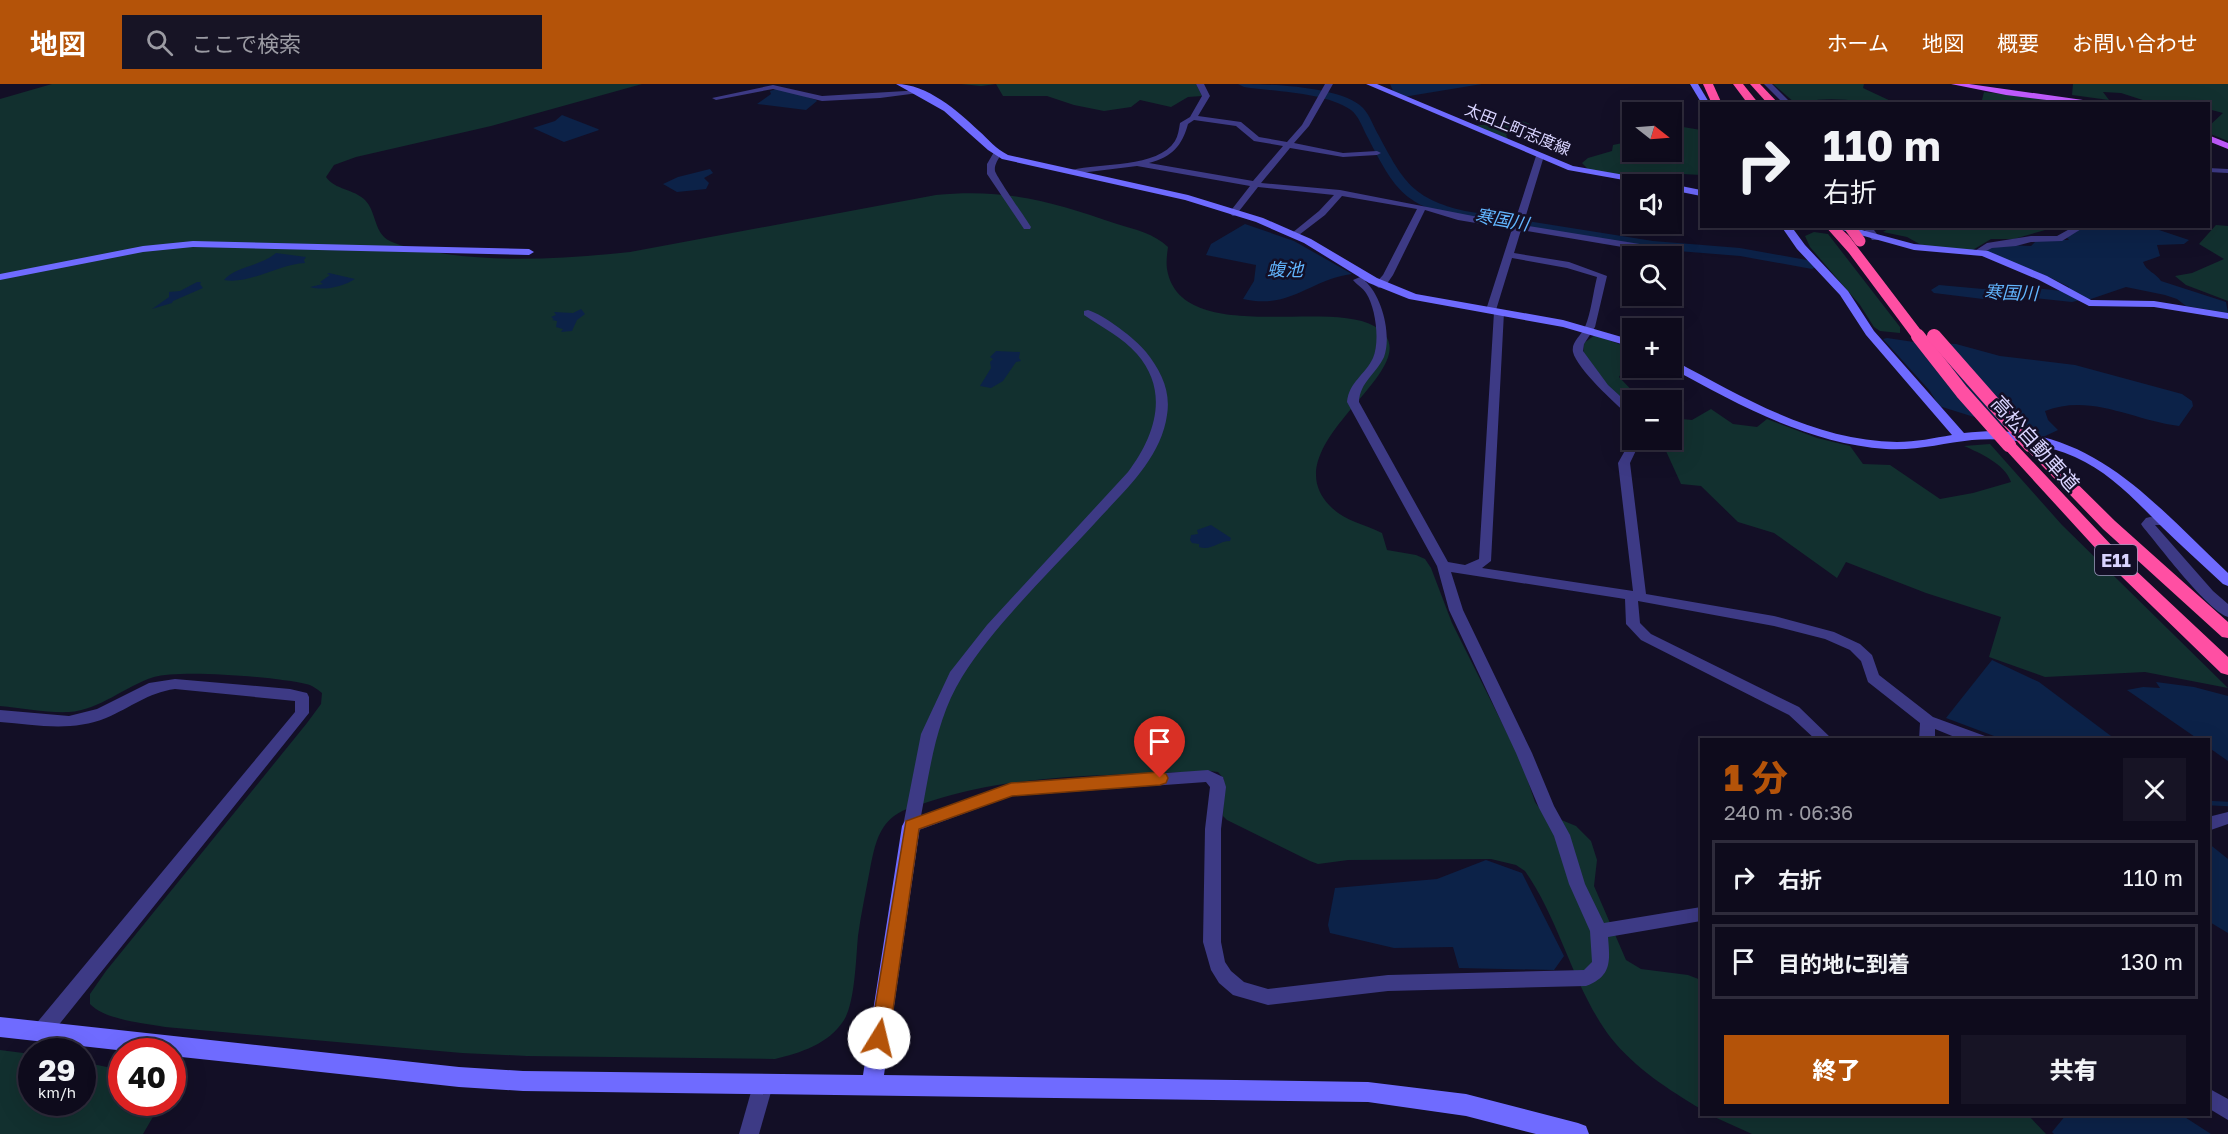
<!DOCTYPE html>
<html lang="ja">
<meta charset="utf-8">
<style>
body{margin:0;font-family:"Golos Text","Noto Sans JP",sans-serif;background:#171425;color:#f1f3f6;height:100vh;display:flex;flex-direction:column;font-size:22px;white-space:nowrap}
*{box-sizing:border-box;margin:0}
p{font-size:20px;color:#9b9ba3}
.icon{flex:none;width:33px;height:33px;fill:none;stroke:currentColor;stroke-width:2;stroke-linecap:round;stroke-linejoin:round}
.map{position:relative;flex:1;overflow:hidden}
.side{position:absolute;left:1700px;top:654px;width:510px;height:378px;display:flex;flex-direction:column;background:#0e0b1c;border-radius:0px;box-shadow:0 6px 24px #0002,0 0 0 2px #2e2b3b}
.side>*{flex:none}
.banner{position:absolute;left:1700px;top:18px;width:510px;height:126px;border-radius:0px;box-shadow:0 6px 24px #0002,0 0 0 2px #2e2b3b;background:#0e0b1c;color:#f1f3f6;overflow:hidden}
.needle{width:39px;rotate:107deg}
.fabs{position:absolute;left:1622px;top:18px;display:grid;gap:12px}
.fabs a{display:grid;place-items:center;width:60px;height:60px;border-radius:0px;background:#0e0b1c;box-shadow:0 6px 24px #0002,0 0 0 2px #2e2b3b;font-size:30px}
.speed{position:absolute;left:18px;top:954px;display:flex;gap:12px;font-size:30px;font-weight:700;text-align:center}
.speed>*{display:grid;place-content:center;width:78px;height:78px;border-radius:50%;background:#0e0b1c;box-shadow:0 6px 24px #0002,0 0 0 2px #2e2b3b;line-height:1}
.speed small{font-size:15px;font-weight:400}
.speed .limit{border:9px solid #d22;background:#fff;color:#111}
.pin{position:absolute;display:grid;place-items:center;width:51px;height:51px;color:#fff;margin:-62px -26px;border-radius:50% 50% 50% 0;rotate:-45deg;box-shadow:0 0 6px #0007}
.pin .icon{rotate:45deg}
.me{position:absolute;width:66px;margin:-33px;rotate:9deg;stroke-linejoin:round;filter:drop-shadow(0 0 4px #0008)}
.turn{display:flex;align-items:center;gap:21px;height:126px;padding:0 24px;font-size:27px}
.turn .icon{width:78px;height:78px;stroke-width:2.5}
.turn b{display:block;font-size:42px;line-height:51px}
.round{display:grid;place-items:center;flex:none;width:63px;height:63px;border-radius:0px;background:#171425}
.head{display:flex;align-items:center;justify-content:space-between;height:102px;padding:0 24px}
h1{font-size:36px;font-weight:800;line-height:45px;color:#b45309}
.button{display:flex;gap:12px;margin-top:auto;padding:12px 24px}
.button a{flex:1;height:69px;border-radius:0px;background:#b45309;color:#fff;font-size:24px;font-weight:800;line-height:69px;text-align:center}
.button a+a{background:#171425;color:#f1f3f6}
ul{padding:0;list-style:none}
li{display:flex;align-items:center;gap:18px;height:75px;margin:0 12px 9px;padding:0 12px;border:3px solid #2e2b3b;border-radius:0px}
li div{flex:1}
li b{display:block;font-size:22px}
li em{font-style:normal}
header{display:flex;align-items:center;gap:36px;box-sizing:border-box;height:84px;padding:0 30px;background:#b45309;color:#fff}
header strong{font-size:28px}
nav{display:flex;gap:33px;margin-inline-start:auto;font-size:21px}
.search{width:420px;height:54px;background:#171425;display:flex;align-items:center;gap:15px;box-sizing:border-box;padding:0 21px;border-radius:0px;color:#9b9ba3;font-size:22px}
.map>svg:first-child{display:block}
.green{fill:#12302f}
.water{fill:#0c2248}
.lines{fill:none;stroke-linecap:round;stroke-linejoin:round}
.stream{stroke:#0c2248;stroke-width:4.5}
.river{fill:#0c2248;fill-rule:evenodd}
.street{fill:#3d3a85;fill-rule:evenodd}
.secondary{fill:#6f6bff;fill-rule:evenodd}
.primary{fill:#c25bff;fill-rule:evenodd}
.highway{fill:#ff4fa3;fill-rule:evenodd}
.highway-bridge-far1{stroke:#ff4fa3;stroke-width:11}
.highway-bridge{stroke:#ff4fa3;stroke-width:14}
.route{fill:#b45309;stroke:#753606;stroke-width:1.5}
.labels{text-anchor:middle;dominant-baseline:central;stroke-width:5;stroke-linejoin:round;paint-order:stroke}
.far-street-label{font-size:16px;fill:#d9d4ff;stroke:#130f26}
.far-water-label{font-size:18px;font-style:italic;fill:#62b6ff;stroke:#130f26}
.shield{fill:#130f26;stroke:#9e99be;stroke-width:1.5}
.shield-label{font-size:18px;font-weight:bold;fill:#d9d4ff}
.street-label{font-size:20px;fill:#d9d4ff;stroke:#130f26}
</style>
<header>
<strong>地図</strong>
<div class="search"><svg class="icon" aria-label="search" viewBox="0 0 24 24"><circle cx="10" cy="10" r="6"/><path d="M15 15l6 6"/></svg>ここで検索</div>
<nav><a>ホーム</a><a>地図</a><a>概要</a><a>お問い合わせ</a></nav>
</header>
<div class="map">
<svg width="2228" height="1050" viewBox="0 0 2228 1050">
<rect width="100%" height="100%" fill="#130f26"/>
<!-- green -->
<g class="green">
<path d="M52,0h590l-151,42 -135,31 -22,8 -8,12c9,13 28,12 39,23 10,10 9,27 19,37 7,7 24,10 34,12 69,15 142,10 212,3l306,-57c70,-7 116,7 181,29 17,5 38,10 51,23 -1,7 -2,15 -1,22 13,78 160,30 207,57 67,38 -107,116 -44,180 14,15 34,18 52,27l5,17 29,5 9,4 6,9 21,55 69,138 14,41 7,10 34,14 15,15 6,19 -3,26 32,74 15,9 47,6 13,5v129c-32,-19 -66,-41 -90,-71 -38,-50 -50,-116 -86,-167l-9,-6 -25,-6 -143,1 -30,4 -8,-3 -83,-41 -4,-4 1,-37 -6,-7 -8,-1c-93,5 -190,1 -279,30 -12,4 -26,7 -37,15 -17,13 -20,34 -24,53 -4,22 -9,44 -12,67 -2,21 -3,67 -14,84 -15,24 -44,33 -69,39l-248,-3 -65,-3 -297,-26c-21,-4 -60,-7 -75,-23v-10l16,-23 201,-248 14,-19 1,-11c-5,-4 -10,-8 -16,-9 -28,-7 -126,-15 -152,-7 -29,9 -54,33 -85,35 -22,1 -47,-4 -69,-6v-607z"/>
<polygon points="961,0 1196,0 1202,12 1188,13 1171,23 1140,16 1131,23 1104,27 1074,21 1047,12 1003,12 996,0 981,2"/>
<path d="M1773,0h91l-1,4 32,15c-30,1 -60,-8 -89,-1l1,1h-12z"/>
<polygon points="2073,0 2228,0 2228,57 2208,49 2208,43 2223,29 2208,25 2208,20 2152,19 2121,9 2103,8 2109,16 2072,11"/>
<polygon points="1984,8 2099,20 1981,20"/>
<polygon points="1522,37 1530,40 1506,51 1509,57 1471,42"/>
<polygon points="1671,41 1701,46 1701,91 1646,88 1622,91 1589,86 1582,79 1588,74 1612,67 1613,61 1632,57 1632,68 1671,68"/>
<polygon points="2216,141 2228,142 2228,217 2186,201 2175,192 2192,189 2224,175 2199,160"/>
<polygon points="1893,142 2049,142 2052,144 2014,155 1991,155 1971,167 1925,163 1907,153 1883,148"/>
<polygon points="1814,148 1828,150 1900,243 1900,249 1880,247 1874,243 1860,221 1810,163 1805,152"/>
<polygon points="1595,251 1632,265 1632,270 1619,293 1641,316 1632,316 1632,326 1608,303 1583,273 1584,259"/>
<path d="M1711,325l22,15 24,3 10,-8 50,19 33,8 13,18 27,1 50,34 33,-6 38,-11c-6,-18 -31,-29 -47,-36l26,-2 72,81 166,163 -83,-16 -100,5 -56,-20 12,-40 -75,-24 -80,-31 -9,16 -63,-45 -36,-11 -37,-36 -20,-2 -20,-44h10v-22l21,2z"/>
<polygon points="0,966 31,970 32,1018 82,1018 83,978 121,986 122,1018 161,1019 143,1050 0,1050"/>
<polygon points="1710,1031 2028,1031 2046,1050 1752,1050"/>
</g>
<!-- water -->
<g class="water">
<polygon points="1390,0 1482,0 1403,13 1394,9"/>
<polygon points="780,4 816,16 817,17 806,26 757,20 771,10 770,7"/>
<polygon points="562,31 598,45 599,46 564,58 533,44 555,37"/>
<polygon points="710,85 713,89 704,94 709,99 706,105 677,108 663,100 678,93"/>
<path d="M1245,140l49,17 58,33c-42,5 -61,36 -109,25l11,-18 2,-16 -50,-10 5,-11z"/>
<path d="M2084,143h66l39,13 -5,4 -27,1 3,11 -17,6c3,9 13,11 18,19l65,21 2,11 -42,-7 -9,-7 -12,-4 -39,-8 -38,13 -20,-9 1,-4 -18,-9 -69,-28 24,-5 25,1 6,-6h32l-6,-7z"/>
<path d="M276,169l30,4 -2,3 1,3c-25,1 -57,22 -81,17 10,-13 37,-14 52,-27z"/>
<path d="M329,189l26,6c-12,8 -32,12 -45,8l13,-3 -3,-2 10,-7 -3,-1z"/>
<polygon points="197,198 201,198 200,200 203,204 173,217 172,219 152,225 169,213 169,208 180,207"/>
<polygon points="581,225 585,230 577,236 572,247 561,248 563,245 556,243 557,237 552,236 554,235 551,233 556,231 554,228 573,229"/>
<path d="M1887,254l27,4 42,2 44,12 75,9 107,29 10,7 1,5 -14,20c-44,-5 -88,-33 -134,-15l3,9 10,10 -17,8 -102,-32 -9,-15 -47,-52z"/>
<polygon points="996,267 1020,268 1019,274 1021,277 1016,278 1003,297 991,304 980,302 991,284 990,278 993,275 990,273"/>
<path d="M1211,441l20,13 -1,3c-12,0 -18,10 -31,6v-3l-7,-1 -2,-3 1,-5 7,-1 -1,-4z"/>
<polygon points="1992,576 2039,598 2115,655 2002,655 1946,634"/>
<polygon points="2156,598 2194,603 2228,612 2228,677 2208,663 2208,656 2198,655 2127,606 2143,603 2160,604"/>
<polygon points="2208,759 2228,775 2228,849 2208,837"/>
<polygon points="1486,776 1522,789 1564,872 1554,886 1459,884 1453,863 1394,864 1330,849 1328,841 1335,804 1437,795"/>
<polygon points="2180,1030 2211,1050 2054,1050 2052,1048 2066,1031"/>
</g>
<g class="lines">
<!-- stream -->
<polyline class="stream" points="2208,719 2228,720"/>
<!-- river -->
<g class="river">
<path d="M1238,0c30,0 104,2 125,24 7,7 11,20 16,28 24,45 34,63 86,75l188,30 87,7 72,13 7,4 -7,4 -72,-13 -87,-7 -188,-30c-61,-14 -69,-27 -97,-81 -5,-9 -9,-22 -17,-28 -27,-18 -74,-18 -107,-23z"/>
<polygon points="1939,201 1983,205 2016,202 2072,208 2083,206 2091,211 2088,214 2072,218 2016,212 1983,215 1934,209 1931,206"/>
</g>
<!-- street -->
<g class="street">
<path d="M1196,0h8l6,12 -12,20 43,6 18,15 28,5 15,-17 23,-41h8l-24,42 -15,17 49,10 34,-2 4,2 -4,2 -34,2 -53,-9 -29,35 79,7 174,34 22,-68 4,-2 4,2 -21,69 129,21 5,3 -5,3 -131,-22 -7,23 55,9 38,14 -12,51 -11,17 -1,7 25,34 24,22v9l-4,-1c-13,-12 -51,-46 -55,-63 -2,-10 8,-16 12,-25 6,-14 8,-34 12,-50l-30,-9 -55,-10 -16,52 8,2 -13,249 -9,7 151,23 -15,-128 14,-25v2h9l-11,23 16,131 128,22 60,16 26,12 12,11 7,20 54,42 52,19 2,4h-25l-27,-11v11h-16l1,-17 -52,-41 -7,-21 -11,-11 -25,-11 -51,-13 -136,-25 2,22 11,11 148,73 34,33h-17l-27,-25 -148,-75 -15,-16 -1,-25 -174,-27 12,38 69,143 22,53 16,29 15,49 19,39 97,-16v14l-93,16c2,24 4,39 -22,49l-198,5 -120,14 -35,-10 -14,-12 -8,-13 -8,-28 2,-113 5,-42 -4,-5 -194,14 -101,37 -6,-2 -2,-5 18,-92 29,-62 37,-47 141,-153c27,-36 42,-80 9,-118 -14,-16 -35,-27 -53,-39v-4l4,-1c16,5 48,29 58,42 15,19 25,39 21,63 -6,44 -44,77 -72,108 -43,47 -100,101 -133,154 -26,42 -32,92 -41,139l90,-32 197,-14 15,7 3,10 -5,42v113l4,20 6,9 13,11 24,7 120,-14 196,-5 8,-8 -2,-31 -21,-47 -15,-48 -15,-28 -23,-55 -67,-143 -12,-44 -90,-164c2,-20 18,-27 26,-44 7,-16 3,-50 -7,-65 -3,-5 -9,-8 -13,-13l12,-5 5,3 -5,3c17,15 27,54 19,76 -8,17 -24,25 -25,45l89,160 17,3 14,-6 15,-247 -8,-2 26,-81 -54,-9 -33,-10 -32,65 -7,10 -7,3 -5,-3 9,-10 34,-66 -75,-13 -17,19 -30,23 -3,-1v-4l27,-22 15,-16 -76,-8 -22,28 -3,1 -4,-3 21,-27 -113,-20 -65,8v-4c28,-7 86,-2 103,-29 3,-5 4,-12 5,-18l10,-6 12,-21zM1194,36l42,6 18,15 29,5 -30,35 -104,-18c23,-6 33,-17 39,-39z"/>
<polygon points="1764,0 1772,0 1792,20 1784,20"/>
<polygon points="773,1 822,12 922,6 926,8 880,14 822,17 773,5 716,16 712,14"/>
<path d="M994,68l7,2c-3,6 -7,11 -6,17 1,5 31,48 36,56l-1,2h-6l-37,-55v-10z"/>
<polygon points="2208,84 2228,85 2228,89 2208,88"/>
<polygon points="1862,142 1871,142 1880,154 1878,156 1872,156"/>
<polygon points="2075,142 2086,142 2062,157 2031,158 2016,162 1992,164 1978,171 1973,168 1987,159 2031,152 2057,152"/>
<path d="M2150,433l20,2 2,3 -2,3h-15l58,66 15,13v13c-20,-6 -69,-71 -85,-90l-2,-3 5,-6z"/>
<path d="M175,595l115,10 17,4 2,4v16l-260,324 -7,3 -7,-3 -2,-6 2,-6 260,-313v-11l-120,-12c-28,4 -43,18 -69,29 -34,14 -70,7 -106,4v-12l69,6 28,-7 52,-26z"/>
<polygon points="2228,728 2228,740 2208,747 2208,733"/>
<polygon points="763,992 770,994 773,1001 759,1050 739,1050 753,1001 756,994"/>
<polygon points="2208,1004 2228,1015 2228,1036 2208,1024"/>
</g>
<!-- secondary -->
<g class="secondary">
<path d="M896,0c31,0 62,27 83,47 10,9 17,18 29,24l180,40 75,23 48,21 66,39 39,16 147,26 69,20v7l-69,-20 -154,-28 -40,-16 -65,-40 -48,-21 -71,-22 -183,-41 -14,-9 -44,-39z"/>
<polygon points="1366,0 1377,0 1573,82 1659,97 1664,100 1646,100 1568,86"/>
<polygon points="1690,0 1698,0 1710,20 1702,20"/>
<polygon points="1670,100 1671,100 1701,106 1701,112 1671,106"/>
<path d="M1781,142h10l14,19 43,46 26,40 90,102c123,-15 183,64 264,140v13l-5,-2c-21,-20 -43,-39 -63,-59 -26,-26 -51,-53 -85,-68 -32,-14 -68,-20 -103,-17 -28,3 -56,11 -86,9 -79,-6 -147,-44 -215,-81v-9l4,2c69,37 141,80 222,81 19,0 37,-4 55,-7l-86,-100 -26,-40 -43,-46z"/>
<polygon points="1828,142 1847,142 1914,160 1988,167 2047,192 2091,216 2154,217 2228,229 2228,235 2154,223 2089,222 2039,196 1982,172 1914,166"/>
<polygon points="193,157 529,165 534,168 529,171 193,163 143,168 0,196 0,190 143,162"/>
<polygon points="911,735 917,737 920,742 884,991 1368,998 1466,1010 1578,1039 1586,1042 1589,1050 1536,1050 1466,1032 1368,1018 523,1007 459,1003 172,972 172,968 135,968 0,953 0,933 459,983 523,987 863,991 902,742 905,737"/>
</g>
<!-- primary -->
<g class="primary">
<polygon points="1951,0 1969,0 2111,20 2080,20 2006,11"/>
<polygon points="2208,51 2228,59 2228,65 2208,57"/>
</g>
<!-- highway -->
<g class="highway">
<polygon points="1703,0 1713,0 1722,20 1712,20"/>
<polygon points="1733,0 1743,0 1759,20 1748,20"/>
<polygon points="1750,0 1760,0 1779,20 1768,20"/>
<polygon points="1825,142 1838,142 1849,152 1923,249 1925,252 1923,255 1913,255 1849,169"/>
<polygon points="2009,356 2014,358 2132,483 2228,573 2228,591 2221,589 2120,491 2004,364 2001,361"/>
<polygon points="2030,356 2035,358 2115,437 2228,538 2228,554 2222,553 2103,445 2025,364 2022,361"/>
</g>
<!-- highway-bridge-far1 -->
<polyline class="highway-bridge-far1" points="1849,142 1860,157"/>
<!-- highway-bridge -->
<g class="highway-bridge">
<polyline points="1918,252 1962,308 2009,361"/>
<polyline points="1934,252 2030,361"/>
</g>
</g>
<!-- route -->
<polygon class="route" points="1160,688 1166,690 1168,694 1166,699 1160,701 1012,712 919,745 889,954 886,961 879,963 873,961 870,954 906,737 1011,699"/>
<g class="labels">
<!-- far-street labels -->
<g class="far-street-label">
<text transform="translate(1518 45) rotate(22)">太田上町志度線</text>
</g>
<!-- far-water labels -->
<g class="far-water-label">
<text transform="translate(1502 135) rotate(10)">寒国川</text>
<text x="1285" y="185">蝮池</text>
<text transform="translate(2011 208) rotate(2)">寒国川</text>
</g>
<!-- shield labels -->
<rect class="shield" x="2095" y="461" width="42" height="30" rx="4.5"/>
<g class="shield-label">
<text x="2116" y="476">E11</text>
</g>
<!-- street labels -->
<g class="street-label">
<text transform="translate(2036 359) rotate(48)">高松自動車道</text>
</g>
</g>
</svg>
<div class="fabs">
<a><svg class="needle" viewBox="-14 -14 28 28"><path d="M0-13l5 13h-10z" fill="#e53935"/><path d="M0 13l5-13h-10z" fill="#9b9ba3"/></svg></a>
<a><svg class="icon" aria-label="sound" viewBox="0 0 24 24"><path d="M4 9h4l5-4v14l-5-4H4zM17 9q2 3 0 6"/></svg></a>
<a><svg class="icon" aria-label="search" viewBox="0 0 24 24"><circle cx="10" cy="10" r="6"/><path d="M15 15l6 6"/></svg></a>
<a>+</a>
<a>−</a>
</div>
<div class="speed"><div>29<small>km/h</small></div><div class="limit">40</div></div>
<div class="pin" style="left:1160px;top:694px;background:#d93025"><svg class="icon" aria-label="arrive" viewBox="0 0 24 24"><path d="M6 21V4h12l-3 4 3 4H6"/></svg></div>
<svg class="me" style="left:879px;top:954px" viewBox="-20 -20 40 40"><circle r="19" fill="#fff"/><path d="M0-13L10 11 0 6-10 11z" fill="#b45309"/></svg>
<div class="banner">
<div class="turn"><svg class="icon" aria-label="right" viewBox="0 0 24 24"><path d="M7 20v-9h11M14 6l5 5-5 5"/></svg><div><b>110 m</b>右折</div></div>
</div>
<section class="side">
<div class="head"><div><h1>1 分</h1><p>240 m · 06:36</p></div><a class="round"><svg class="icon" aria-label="close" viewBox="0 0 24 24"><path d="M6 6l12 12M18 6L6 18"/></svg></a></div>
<ul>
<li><svg class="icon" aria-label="right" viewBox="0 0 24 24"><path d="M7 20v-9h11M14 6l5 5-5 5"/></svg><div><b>右折</b></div><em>110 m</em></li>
<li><svg class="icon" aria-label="arrive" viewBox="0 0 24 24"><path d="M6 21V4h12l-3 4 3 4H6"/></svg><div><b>目的地に到着</b></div><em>130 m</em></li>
</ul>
<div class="button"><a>終了</a><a>共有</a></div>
</section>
</div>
